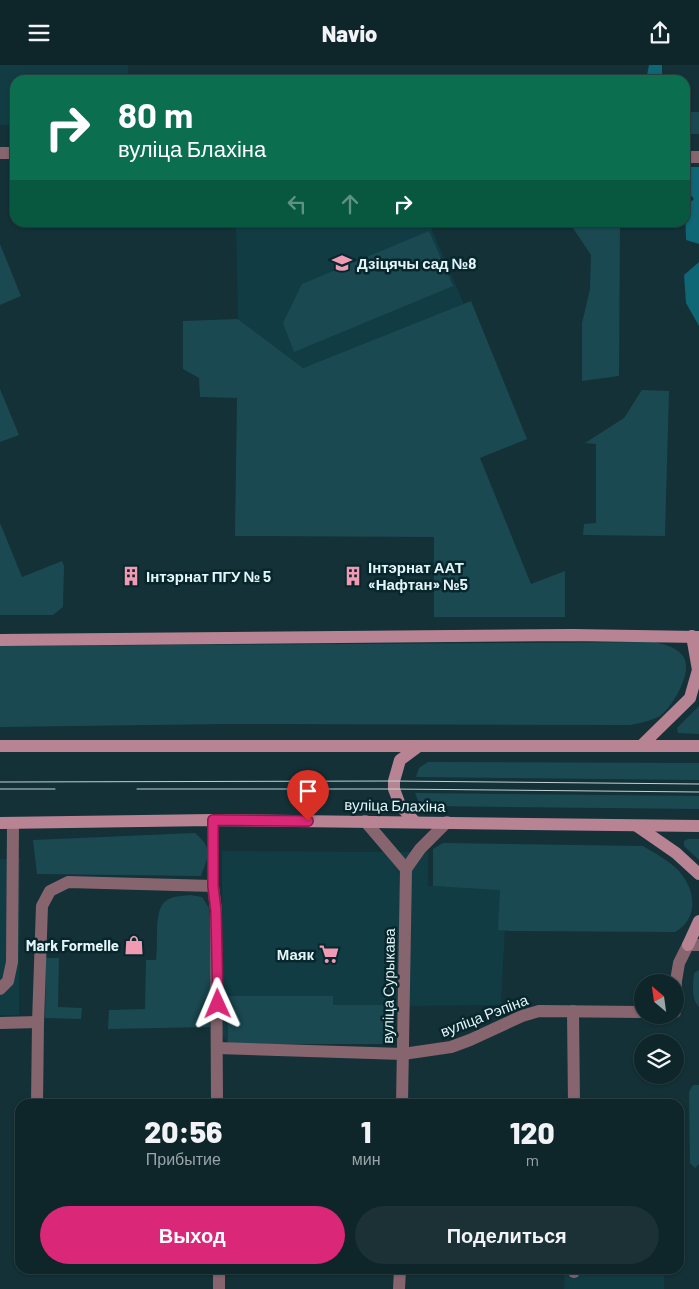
<!DOCTYPE html>
<html lang="ru">
<meta charset="utf-8">
<style>
body{margin:0;font-family:Barlow,sans-serif;background:#1c3135;color:#f1f3f6;height:100vh;display:flex;flex-direction:column;font-size:19px;white-space:nowrap}
*{box-sizing:border-box;margin:0}
p{font-size:16px;color:#9ba5a8}
.icon{flex:none;width:28px;height:28px;fill:none;stroke:currentColor;stroke-width:2;stroke-linecap:round;stroke-linejoin:round}
.map{position:relative;flex:1;overflow:hidden}
.panel{position:absolute;left:15px;top:1034px;width:669px;height:175px;display:flex;flex-direction:column;background:#0e2529;border-radius:15px;box-shadow:0 1px 4px #0004,0 0 0 1px #2e4246}
.panel>*{flex:none}
.hud{position:absolute;left:10px;top:10px;width:680px;height:152px;border-radius:15px;box-shadow:0 1px 4px #0004,0 0 0 1px #2e4246;background:#0b6e4f;color:#fff;overflow:hidden}
.needle{width:32px;rotate:331deg}
.tools{position:absolute;left:634px;top:909px;display:grid;gap:10px}
.tools a{display:grid;place-items:center;width:50px;height:50px;border-radius:50%;background:#0e2529;box-shadow:0 1px 4px #0004,0 0 0 1px #2e4246;font-size:25px}
.pin{position:absolute;display:grid;place-items:center;width:42px;height:42px;color:#fff;margin:-51px -21px;border-radius:50% 50% 50% 0;rotate:-45deg;box-shadow:0 0 5px #0007}
.pin .icon{rotate:45deg}
.me{position:absolute;width:55px;margin:-28px;rotate:359deg;stroke-linejoin:round;filter:drop-shadow(0 0 4px #0008)}
.turn{display:flex;align-items:center;gap:18px;height:105px;padding:0 25px;font-size:22px}
.turn .icon{width:65px;height:65px;stroke-width:2.5}
.turn b{display:block;font-size:35px;line-height:42px}
.lanes{display:flex;align-items:center;height:48px;padding:0 25px;background:#0003;justify-content:center;gap:25px;direction:ltr}
.lanes .off{opacity:.35}
.eta{display:flex;justify-content:space-evenly;align-items:center;height:85px;text-align:center}
.eta b{font-size:30px;font-weight:800;line-height:35px}
.primary-button{display:flex;gap:10px;margin-top:auto;padding:10px 25px}
.primary-button a{flex:1;height:58px;border-radius:30px;background:#db2777;color:#fff;font-size:20px;font-weight:800;line-height:58px;text-align:center}
.primary-button a+a{background:#1c3135;color:#f1f3f6}
header{display:flex;justify-content:space-between;align-items:center;height:65px;padding:0 25px;background:#0e2529;font-size:22px;font-weight:800}
.map>svg:first-child{display:block}
.built{fill:#113c44}
.green{fill:#1b4952}
.forest{fill:#0f6675}
.lines{fill:none;stroke-linecap:round;stroke-linejoin:round}
.street{stroke:#86656e;stroke-width:12}
.secondary{stroke:#b88493;stroke-width:12}
.tram{stroke:#c0d3d7;stroke-width:1}
.route-casing{stroke:#8e194d;stroke-width:12}
.route{stroke:#db2777;stroke-width:9}
.labels{text-anchor:middle;dominant-baseline:central;stroke-width:5;stroke-linejoin:round;paint-order:stroke}
.poi-label{font-size:15px;font-weight:bold;fill:#e4f5f9;stroke:#08272d;text-anchor:start}
.street-label{font-size:15px;fill:#e4f5f9;stroke:#08272d}
</style>
<header><svg class="icon" aria-label="menu" viewBox="0 0 24 24"><path d="M4 6h16M4 12h16M4 18h16"/></svg>Navio<svg class="icon" aria-label="share" viewBox="0 0 24 24"><path d="M12 15V3M7 8l5-5 5 5M5 13v7h14v-7"/></svg></header>
<div class="map">
<svg width="699" height="1224" viewBox="0 0 699 1224">
<rect width="100%" height="100%" fill="#133137"/>
<!-- built -->
<g class="built">
<polygon points="0,0 128,0 128,15 15,15 15,60 0,60"/>
<polygon points="236,158 429,158 464,239 303,303 238,254"/>
<polygon points="222,786 428,787 428,821 507,823 501,940 396,941 395,966 392,979 228,979 223,971"/>
<polygon points="20,793 19,950 0,950 0,794"/>
<polygon points="665,1205 664,1224 564,1224 565,1207"/>
</g>
<!-- green -->
<g class="green">
<rect x="685" y="47" width="14" height="22"/>
<polygon points="593,158 620,158 619,311 582,316 582,258 590,224 591,190 573,163"/>
<polygon points="429,166 453,221 294,287 283,258 302,219"/>
<polygon points="0,179 21,231 0,240"/>
<polygon points="471,236 527,374 480,393 531,519 565,506 565,552 434,552 434,472 235,471 237,333 200,332 199,313 183,304 183,256 238,254 303,303"/>
<polygon points="0,324 19,370 0,377"/>
<polygon points="642,325 669,326 665,471 583,470 584,459 596,458 596,379 585,378 624,353"/>
<polygon points="0,458 22,512 62,496 64,501 63,542 53,550 0,550"/>
<path d="M655,577c32,7 38,20 24,49 -4,8 -12,20 -19,25 -10,5 -19,7 -30,9l-404,-1 -226,3v-81z"/>
<polygon points="699,641 699,669 678,668 677,663"/>
<polygon points="428,697 699,698 699,715 416,712 419,703"/>
<polygon points="415,728 699,731 699,744 427,741 419,738"/>
<path d="M195,768c19,16 13,23 6,43l-164,-2 -4,-34z"/>
<polygon points="688,774 699,774 699,795 684,781 684,776"/>
<path d="M443,778l200,3c12,7 26,15 36,25 17,19 20,48 -4,61l-164,-1 -13,-1 2,-40 -67,-4v-37z"/>
<path d="M190,830l12,2 7,11 3,23 -2,96 -102,2 1,-19 36,-1 1,-49h10c1,-10 1,-21 1,-32 2,-26 6,-31 33,-33z"/>
<polygon points="46,893 59,893 58,942 82,943 81,954 45,953"/>
<path d="M699,905v37c-8,-8 -6,-22 -5,-34z"/>
<polygon points="228,931 333,931 333,940 395,940 395,966 392,979 228,979"/>
<polygon points="693,1020 699,1020 699,1099 695,1103 690,1098 689,1027"/>
</g>
<!-- forest -->
<g class="forest">
<polygon points="649,0 662,0 662,15 646,15"/>
<polygon points="685,102 699,102 699,179 686,175 685,142 694,134 685,124"/>
<polygon points="699,197 699,261 686,238 684,210"/>
</g>
<g class="lines">
<!-- street -->
<g class="street">
<polyline points="0,88 15,88"/>
<polyline points="685,92 699,92"/>
<polyline points="213,755 213,821 216,845 217,1039"/>
<polyline points="365,756 406,804"/>
<polyline points="406,804 420,784 447,757"/>
<polyline points="0,924 8,916 12,897 13,759"/>
<polyline points="573,946 574,1039"/>
<polyline points="675,947 676,916 679,898 688,880 699,880"/>
<polyline points="0,958 38,957"/>
<polyline points="217,983 403,989 451,982 470,975 522,951 539,946 642,947"/>
<polyline points="37,1039 38,957 42,841 50,826 68,817 213,821"/>
<polyline points="402,1039 406,804"/>
<polyline points="219,1204 219,1224"/>
<polyline points="574,1207 574,1204"/>
<polyline points="399,1224 400,1204"/>
</g>
<!-- secondary -->
<g class="secondary">
<polyline points="0,575 572,570 699,572"/>
<polyline points="0,681 699,681"/>
<polyline points="641,681 690,633 698,605 692,571"/>
<polyline points="414,756 400,740 394,724 394,716 400,695 419,681"/>
<polyline points="0,758 213,755 699,761"/>
<polyline points="637,761 676,788 699,809"/>
<polyline points="688,880 699,856"/>
</g>
<!-- tram -->
<g class="tram">
<polyline points="0,717 394,716 699,719"/>
<polyline points="0,724 55,724"/>
<polyline points="137,724 394,724 699,727"/>
</g>
</g>
<g class="lines">
<defs>
<polyline id="route" points="218,939 216,846 213,821 213,755 308,756"/>
</defs>
<!-- route casing -->
<use href="#route" class="route-casing"/>
<!-- route -->
<use href="#route" class="route"/>
</g>
<!-- icons -->
<defs>
<symbol id="school-bare" viewBox="-9 -9 18 18"><path d="M0-5L7-2L0 1L-7-2ZM-4 1L0 2.5L4 1V4Q0 6-4 4Z" fill="#f09ab4" stroke="#08272d" stroke-width="2.5" paint-order="stroke"/></symbol>
<symbol id="building-bare" viewBox="-9 -9 18 18"><path d="M-4-6H4V6H1V3H-1V6H-4ZM-2.5-4.3h1.7v1.8h-1.7ZM.8-4.3h1.7v1.8H.8ZM-2.5-1h1.7V.8h-1.7ZM.8-1h1.7V.8H.8Z" fill="#f09ab4" stroke="#08272d" stroke-width="2.5" paint-order="stroke"/></symbol>
<symbol id="shop-bare" viewBox="-9 -9 18 18"><path d="M-5-2.5h2.3a2.7 3.5 0 0 1 5.4 0H5L5.5 6h-11ZM-1.5-2.5h3a1.5 2.3 0 0 0-3 0Z" fill="#f09ab4" stroke="#08272d" stroke-width="2.5" paint-order="stroke"/></symbol>
<symbol id="supermarket-bare" viewBox="-9 -9 18 18"><path d="M-6-5.5h2.5l.6 2H6L4.5 2H-2.5L-4.4-4H-6ZM-1.5 3.2a1.3 1.3 0 1 0 .1 0ZM3 3.2a1.3 1.3 0 1 0 .1 0Z" fill="#f09ab4" stroke="#08272d" stroke-width="2.5" paint-order="stroke"/></symbol>
</defs>
<g fill-rule="evenodd">
<use href="#school-bare" x="328" y="184" width="28" height="28"/>
<use href="#building-bare" x="117" y="497" width="28" height="28"/>
<use href="#building-bare" x="339" y="497" width="28" height="28"/>
<use href="#shop-bare" x="120" y="866" width="28" height="28"/>
<use href="#supermarket-bare" x="315" y="875" width="28" height="28"/>
</g>
<g class="labels">
<!-- poi labels -->
<g class="poi-label">
<text x="357" y="198">Дзіцячы сад №8</text>
<text x="368" y="502">Інтэрнат ААТ<tspan x="368" dy="17">«Нафтан» №5</tspan></text>
<text x="146" y="511">Інтэрнат ПГУ № 5</text>
<text x="119" y="880" text-anchor="end">Mark Formelle</text>
<text x="314" y="889" text-anchor="end">Маяк</text>
</g>
<!-- street labels -->
<g class="street-label">
<text transform="translate(395 740) rotate(1)">вуліца Блахіна</text>
<text transform="translate(388 921) rotate(-89)">вуліца Сурыкава</text>
<text transform="translate(484 950) rotate(-21)">вуліца Рэпіна</text>
</g>
</g>
</svg>
<div class="tools">
<a><svg class="needle" viewBox="-14 -14 28 28"><path d="M0-13l5 13h-10z" fill="#e53935"/><path d="M0 13l5-13h-10z" fill="#9ba5a8"/></svg></a>
<a><svg class="icon" aria-label="layers" viewBox="0 0 24 24"><path d="M12 4l9 5-9 5-9-5zM3 14l9 5 9-5"/></svg></a>
</div>
<div class="pin" style="left:308px;top:756px;background:#d93025"><svg class="icon" aria-label="arrive" viewBox="0 0 24 24"><path d="M6 21V4h12l-3 4 3 4H6"/></svg></div>
<svg class="me" style="left:218px;top:939px" viewBox="-20 -20 40 40"><path d="M0-17L14 15 0 8-14 15z" fill="#db2777" stroke="#fff" stroke-width="4"/></svg>
<div class="hud">
<div class="turn"><svg class="icon" aria-label="right" viewBox="0 0 24 24"><path d="M7 20v-9h11M14 6l5 5-5 5"/></svg><div><b>80 m</b>вуліца Блахіна</div></div>
<div class="lanes"><svg class="icon off" aria-label="left" viewBox="0 0 24 24"><path d="M17 20v-9H6M10 6l-5 5 5 5"/></svg><svg class="icon off" aria-label="ahead" viewBox="0 0 24 24"><path d="M12 20V5M6 11l6-6 6 6"/></svg><svg class="icon" aria-label="right" viewBox="0 0 24 24"><path d="M7 20v-9h11M14 6l5 5-5 5"/></svg></div>
</div>
<section class="panel">
<div class="eta">
<div><b>20:56</b><p>Прибытие</p></div>
<div><b>1</b><p>мин</p></div>
<div><b>120</b><p>m</p></div>
</div>
<div class="primary-button"><a>Выход</a><a>Поделиться</a></div>
</section>
</div>
